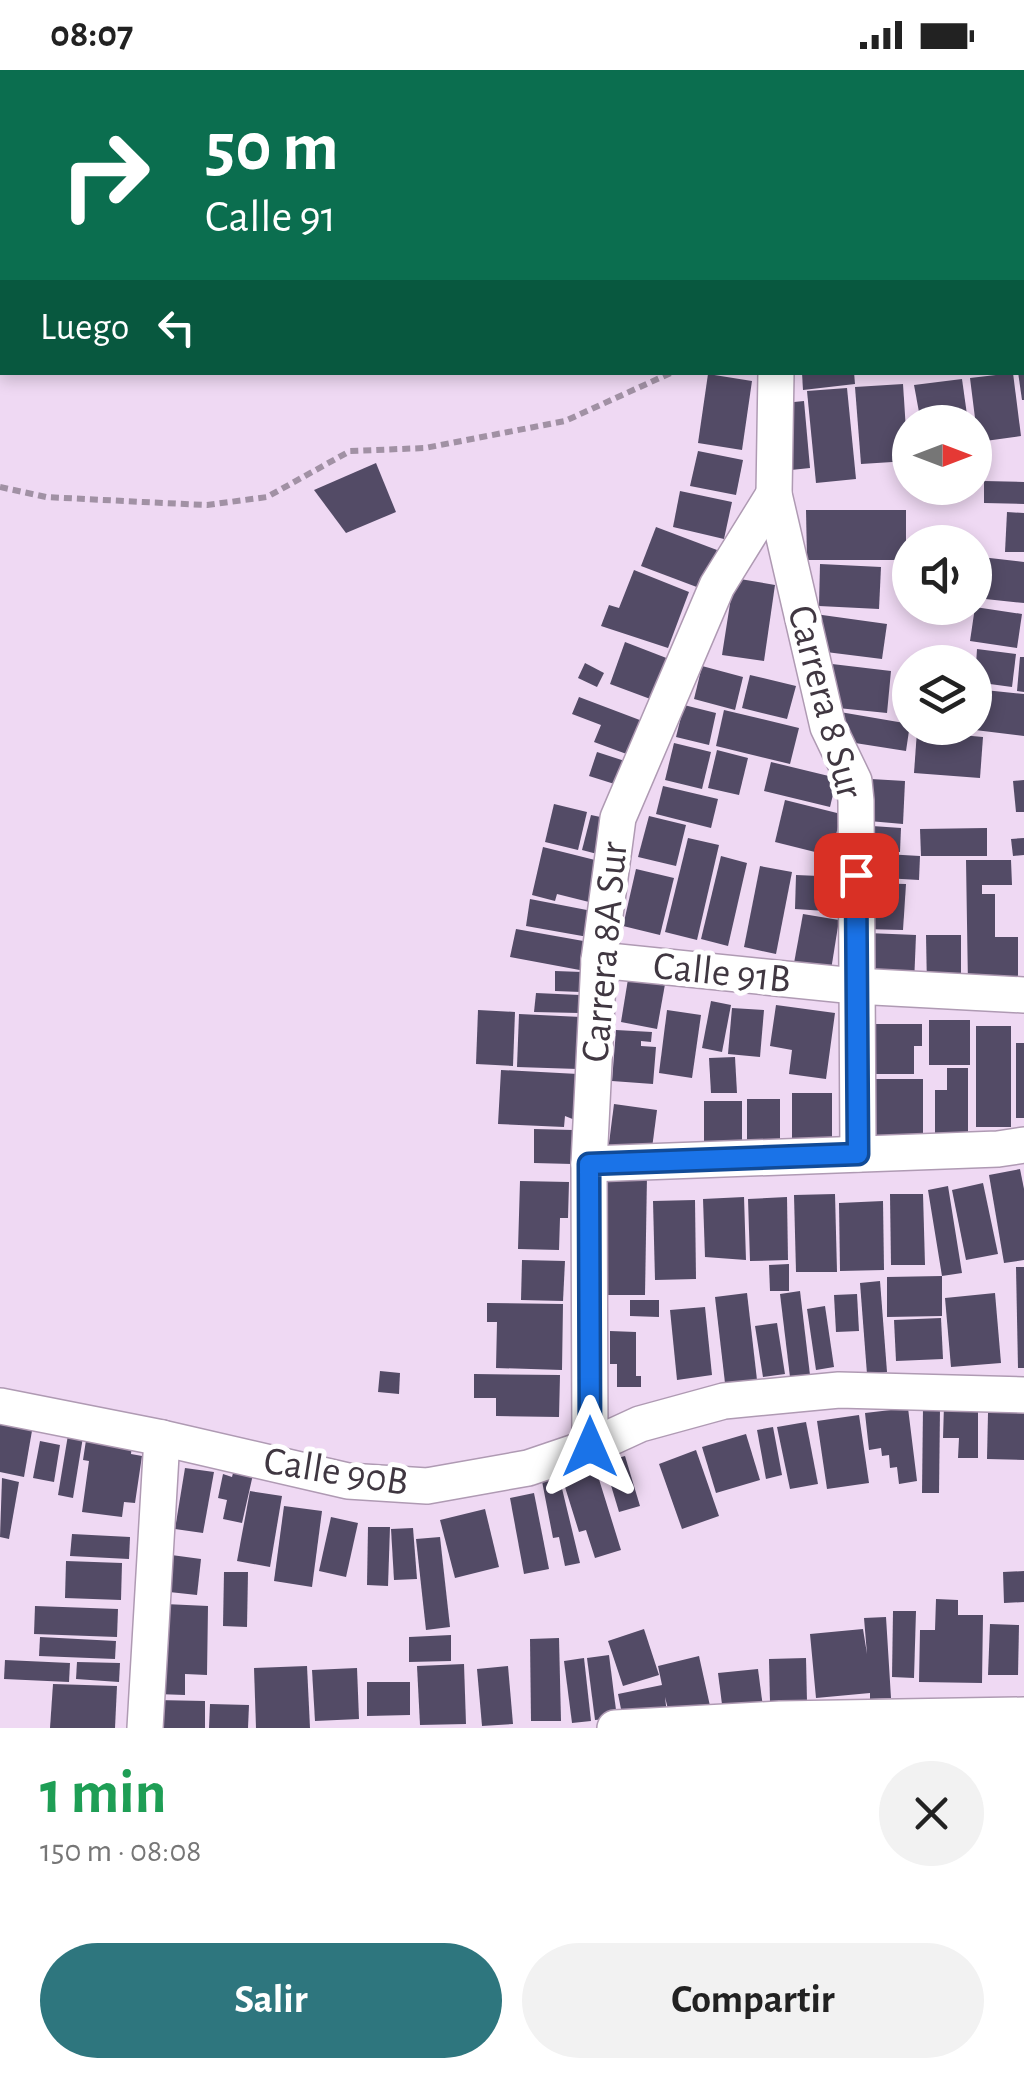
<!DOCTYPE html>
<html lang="es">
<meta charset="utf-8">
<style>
body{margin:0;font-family:"Alegreya Sans",sans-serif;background:#f2f2f2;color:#222;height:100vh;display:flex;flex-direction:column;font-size:38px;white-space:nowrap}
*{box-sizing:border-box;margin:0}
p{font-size:32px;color:#767676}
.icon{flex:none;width:55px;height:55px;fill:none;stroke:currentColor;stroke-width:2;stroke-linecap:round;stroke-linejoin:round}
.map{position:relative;height:1658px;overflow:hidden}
.details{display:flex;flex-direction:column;background:#fff;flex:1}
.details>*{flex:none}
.top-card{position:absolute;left:0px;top:0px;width:1025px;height:305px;box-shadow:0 5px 15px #0003;background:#0b6e4f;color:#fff;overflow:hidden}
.needle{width:65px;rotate:90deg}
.buttons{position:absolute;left:892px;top:335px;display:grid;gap:20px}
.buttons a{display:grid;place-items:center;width:100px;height:100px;border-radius:50%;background:#fff;box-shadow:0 5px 15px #0003;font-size:50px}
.pin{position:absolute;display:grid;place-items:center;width:85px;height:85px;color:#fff;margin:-42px;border-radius:20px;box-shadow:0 5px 15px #0006}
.me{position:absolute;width:110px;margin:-55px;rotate:0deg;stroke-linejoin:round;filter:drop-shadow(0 0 8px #0008)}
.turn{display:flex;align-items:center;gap:35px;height:210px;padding:0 40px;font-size:45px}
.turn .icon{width:130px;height:130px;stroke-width:2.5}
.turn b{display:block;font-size:70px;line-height:85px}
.then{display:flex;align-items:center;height:95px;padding:0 40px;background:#0003;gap:20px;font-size:38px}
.round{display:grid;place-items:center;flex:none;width:105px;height:105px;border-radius:52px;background:#f2f2f2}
.summary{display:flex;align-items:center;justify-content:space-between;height:170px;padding:0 40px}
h1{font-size:60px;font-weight:700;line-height:75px;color:#1e9e55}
.primary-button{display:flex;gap:20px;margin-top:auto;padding:20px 40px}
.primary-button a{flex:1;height:115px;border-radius:60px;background:#2e767e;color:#fff;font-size:40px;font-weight:700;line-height:115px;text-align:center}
.primary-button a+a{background:#f2f2f2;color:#222}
.status{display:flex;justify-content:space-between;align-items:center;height:70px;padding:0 50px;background:#fff;direction:ltr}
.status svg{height:28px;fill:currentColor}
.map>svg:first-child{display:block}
.building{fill:#534b66}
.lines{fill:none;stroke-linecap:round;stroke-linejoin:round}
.minor-casing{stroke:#af9ab3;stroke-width:38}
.path{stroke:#a191a4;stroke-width:6;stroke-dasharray:8 5;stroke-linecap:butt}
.minor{stroke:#fff;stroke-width:35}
.route-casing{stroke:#114b97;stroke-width:25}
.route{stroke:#1a73e8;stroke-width:18}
.labels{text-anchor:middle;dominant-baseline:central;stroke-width:10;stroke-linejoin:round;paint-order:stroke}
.street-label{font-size:40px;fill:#403741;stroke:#fff}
</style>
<div class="status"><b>08:07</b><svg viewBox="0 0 49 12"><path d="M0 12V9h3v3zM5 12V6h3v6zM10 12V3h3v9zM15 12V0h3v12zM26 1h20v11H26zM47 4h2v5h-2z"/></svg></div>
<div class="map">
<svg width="1024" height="1658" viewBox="0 0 1024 1658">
<rect width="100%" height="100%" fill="#efd9f3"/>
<!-- building -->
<g class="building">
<polygon points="854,302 855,314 803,320 802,303"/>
<polygon points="1018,302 1024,302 1024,330 1022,330"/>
<polygon points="1013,303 1021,366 978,372 970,308"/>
<polygon points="708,304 752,311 742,380 698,373"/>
<polygon points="962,309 968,352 930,352 919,342 914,315"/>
<polygon points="903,314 908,391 861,394 855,317"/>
<polygon points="847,318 856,409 816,413 807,321"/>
<polygon points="804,331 810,398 791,400 784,333"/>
<polygon points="698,381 743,390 736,425 690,416"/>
<polygon points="376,393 396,442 346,463 314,420"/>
<polygon points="984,411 1024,412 1024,434 984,433"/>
<polygon points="680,421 732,432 724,469 673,457"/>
<polygon points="806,440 906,440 906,490 807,490"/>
<polygon points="1007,442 1024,443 1024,482 1005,482"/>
<polygon points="656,457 717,480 702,519 641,496"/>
<polygon points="981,487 1024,492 1024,533 976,528"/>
<polygon points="820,494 881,497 879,539 819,536"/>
<rect x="899" y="495" width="11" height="30"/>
<polygon points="634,500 689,522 668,578 601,556 609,535 619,538"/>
<polygon points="734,508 775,515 764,591 722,585"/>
<polygon points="975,537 1022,544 1017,578 970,571"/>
<polygon points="815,544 887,554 882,589 810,580"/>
<polygon points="625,572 669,589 653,630 610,614"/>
<polygon points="977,579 1016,584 1012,617 975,612"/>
<polygon points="1020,587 1024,587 1024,622 1017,621"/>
<polygon points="585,593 604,603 597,617 578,608"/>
<polygon points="832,594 891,601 887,643 828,637"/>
<polygon points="702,596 743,607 735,640 694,629"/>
<polygon points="750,605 796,616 787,649 742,638"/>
<polygon points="975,619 1024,624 1024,666 975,660"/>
<polygon points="579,627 645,652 632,686 594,672 601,655 572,644"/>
<polygon points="684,635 716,643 709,675 676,667"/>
<polygon points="724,640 799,658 790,694 716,676"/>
<polygon points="840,642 910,654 906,681 836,670"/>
<polygon points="917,661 983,667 980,708 914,703"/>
<polygon points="674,673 711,682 702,719 665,710"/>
<polygon points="717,680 748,688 739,725 708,718"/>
<polygon points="597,682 631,693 624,717 589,706"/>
<polygon points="771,692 837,708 830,737 764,721"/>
<polygon points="871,709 905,711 903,754 869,751"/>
<polygon points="1024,710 1024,742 1016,742 1013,711"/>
<polygon points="663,716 718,729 711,758 656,744"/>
<polygon points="785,730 841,744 831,786 775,772"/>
<polygon points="554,734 587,742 578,780 545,772"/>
<polygon points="591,745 610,749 601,785 582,780"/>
<polygon points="649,746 686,755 676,796 638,787"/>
<polygon points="872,756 901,758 900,782 870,780"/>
<polygon points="987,758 987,786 921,786 920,759"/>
<polygon points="688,768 719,775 697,870 665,862"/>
<polygon points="1024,768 1024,785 1013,786 1011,769"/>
<polygon points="543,777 599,791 589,832 557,824 555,831 532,825"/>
<polygon points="868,783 920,786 919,810 867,807"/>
<polygon points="721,786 747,793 728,876 701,869"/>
<polygon points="966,790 1011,790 1012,815 982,815 982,824 995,824 995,867 1018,867 1018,916 968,916"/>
<polygon points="760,796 792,802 776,884 744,877"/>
<polygon points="636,799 674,808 660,865 623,856"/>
<polygon points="796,805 842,807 841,842 795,839"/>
<polygon points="868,813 906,814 903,860 865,859"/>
<polygon points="530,829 592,841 588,867 526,856"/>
<polygon points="803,844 839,850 831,900 794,893"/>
<polygon points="516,859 589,872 585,901 510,887"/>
<polygon points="868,863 916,865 914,914 866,912"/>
<polygon points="926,865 961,865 961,918 927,918"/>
<polygon points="630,897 667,903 657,959 621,952"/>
<polygon points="555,901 582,902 581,922 555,921"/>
<polygon points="536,923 580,925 579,943 534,942"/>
<polygon points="711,931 731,935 722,982 702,978"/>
<polygon points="776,935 835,943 826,1009 789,1004 792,980 770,976"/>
<polygon points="732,938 764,940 760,987 728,984"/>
<polygon points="478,940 515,942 513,996 476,994"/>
<polygon points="667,940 701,945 692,1008 659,1003"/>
<polygon points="519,944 581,947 578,999 517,997"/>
<rect x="929" y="950" width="41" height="45"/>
<polygon points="868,954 922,954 922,976 914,976 914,1004 867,1004"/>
<rect x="976" y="956" width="35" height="101"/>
<polygon points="616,960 652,962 651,972 641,971 641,976 656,977 653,1014 612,1011"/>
<rect x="1016" y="973" width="8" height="75"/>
<polygon points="735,987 737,1023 711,1023 709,988"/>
<polygon points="947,998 968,998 968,1070 935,1070 935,1020 947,1020"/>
<polygon points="501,1000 578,1004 575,1050 565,1046 564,1057 498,1054"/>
<rect x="869" y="1009" width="54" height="65"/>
<polygon points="792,1023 832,1023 832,1077 792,1076"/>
<rect x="747" y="1029" width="33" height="49"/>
<rect x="704" y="1031" width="38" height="46"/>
<polygon points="614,1034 657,1040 651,1086 608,1081"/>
<polygon points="534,1059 573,1060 572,1094 534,1093"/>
<polygon points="1020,1099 1024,1119 1024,1190 1004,1193 989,1105"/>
<polygon points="608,1104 647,1105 645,1225 606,1225"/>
<polygon points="520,1111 569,1112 568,1148 560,1148 559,1180 518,1179"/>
<polygon points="983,1113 998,1184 966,1190 952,1120"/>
<polygon points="948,1116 962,1203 942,1206 942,1246 887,1247 887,1207 942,1206 928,1120"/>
<polygon points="835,1124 837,1202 796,1202 794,1125"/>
<polygon points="890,1124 923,1124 925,1195 891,1195"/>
<polygon points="744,1127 746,1190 705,1187 703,1129"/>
<polygon points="787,1127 788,1190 750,1191 748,1129"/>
<polygon points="695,1130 696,1209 655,1210 653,1131"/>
<polygon points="883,1131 884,1200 840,1201 839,1133"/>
<polygon points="522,1190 565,1191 563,1231 521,1230"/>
<polygon points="789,1194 789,1221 770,1221 769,1195"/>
<polygon points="1016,1197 1024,1197 1024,1298 1018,1298"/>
<polygon points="880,1211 887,1302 867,1304 860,1213"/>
<polygon points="800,1221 810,1305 790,1307 780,1224"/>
<polygon points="747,1223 757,1310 725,1313 715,1227"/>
<polygon points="995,1223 1001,1293 951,1297 945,1228"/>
<polygon points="857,1224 859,1261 836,1262 834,1225"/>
<polygon points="630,1230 659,1230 659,1247 630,1246"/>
<polygon points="487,1233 563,1234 562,1300 496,1298 497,1252 487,1252"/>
<polygon points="825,1236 834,1297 816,1300 807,1239"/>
<polygon points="705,1237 712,1305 677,1310 670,1240"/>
<polygon points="941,1248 943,1289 896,1291 894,1250"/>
<polygon points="777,1253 785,1304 763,1307 755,1256"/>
<polygon points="610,1261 636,1262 636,1306 641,1306 641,1317 617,1317 617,1294 610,1294"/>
<polygon points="380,1301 400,1303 399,1324 378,1322"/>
<polygon points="474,1304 560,1305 559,1347 496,1346 496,1328 474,1328"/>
<polygon points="944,1335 978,1336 978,1388 958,1388 959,1368 943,1368"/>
<polygon points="908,1338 917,1411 899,1414 897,1397 890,1398 889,1385 882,1386 881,1378 869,1380 865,1343"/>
<polygon points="923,1338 940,1338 939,1423 922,1423"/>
<polygon points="988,1343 1024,1343 1024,1390 987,1389"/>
<polygon points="859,1345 869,1413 827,1419 817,1351"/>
<polygon points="0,1350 33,1355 24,1407 0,1402"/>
<polygon points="806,1352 818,1414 790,1419 777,1357"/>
<polygon points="88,1357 132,1374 131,1384 142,1386 135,1433 124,1432 122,1447 82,1442 89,1391 83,1390"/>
<polygon points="773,1357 782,1405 766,1409 757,1360"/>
<polygon points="746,1364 760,1410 716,1423 702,1377"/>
<polygon points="68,1365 83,1367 73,1428 58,1425"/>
<polygon points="40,1371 60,1375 54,1412 33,1408"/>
<polygon points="696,1380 719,1446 682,1459 659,1394"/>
<polygon points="625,1386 640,1436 619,1442 604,1392"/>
<polygon points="593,1390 621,1480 595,1488 586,1460 579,1462 560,1401"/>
<polygon points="235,1395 254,1400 242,1453 223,1449 227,1430 218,1428 223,1404 232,1407"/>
<polygon points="185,1398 214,1402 203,1463 175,1459"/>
<polygon points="558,1402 580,1493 565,1496 559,1467 553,1468 541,1406"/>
<polygon points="2,1408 19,1412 9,1469 0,1467"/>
<polygon points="250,1421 282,1426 270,1497 237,1491"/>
<polygon points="534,1423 549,1499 524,1504 510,1428"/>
<polygon points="284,1436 322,1441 312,1517 274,1511"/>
<polygon points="485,1439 499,1497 455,1508 440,1450"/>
<polygon points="331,1447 358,1453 346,1507 319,1501"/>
<polygon points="368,1457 390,1457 388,1516 367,1515"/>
<polygon points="413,1458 417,1509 394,1510 391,1459"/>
<polygon points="72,1464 130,1467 129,1489 70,1486"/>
<polygon points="440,1467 450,1557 426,1560 416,1469"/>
<polygon points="164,1484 201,1489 197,1525 160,1521"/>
<polygon points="66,1491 122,1493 121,1530 65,1528"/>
<polygon points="1024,1501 1024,1532 1004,1533 1003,1502"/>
<polygon points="224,1502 248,1502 247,1557 223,1556"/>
<polygon points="936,1529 958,1530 958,1545 983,1545 982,1613 919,1612 920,1560 935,1560"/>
<polygon points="165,1534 208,1536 207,1605 185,1604 185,1625 157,1624"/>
<polygon points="35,1536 118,1539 117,1567 34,1564"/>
<polygon points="893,1541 916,1541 914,1608 892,1607"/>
<polygon points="886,1547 891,1628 870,1629 870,1623 816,1628 810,1564 863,1559 867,1584 864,1548"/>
<polygon points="990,1554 1019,1555 1018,1605 988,1605"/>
<polygon points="644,1559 659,1605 623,1616 608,1571"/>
<polygon points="451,1565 451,1591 409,1592 409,1567"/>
<polygon points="40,1567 116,1571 115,1589 39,1586"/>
<polygon points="559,1568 561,1651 531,1651 530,1569"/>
<polygon points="609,1585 617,1648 595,1650 587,1588"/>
<polygon points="699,1586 712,1645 672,1655 665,1627 667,1644 624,1654 618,1624 662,1615 658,1596"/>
<polygon points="584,1588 591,1651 572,1653 564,1591"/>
<polygon points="806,1588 807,1632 770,1633 769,1589"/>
<polygon points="5,1590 70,1593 69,1612 4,1609"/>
<polygon points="77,1592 120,1593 119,1612 76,1609"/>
<polygon points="464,1594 466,1654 420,1655 417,1596"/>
<polygon points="307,1596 310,1658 256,1658 254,1598"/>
<polygon points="508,1596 513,1654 482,1656 477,1599"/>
<polygon points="357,1598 359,1649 315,1651 312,1600"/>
<polygon points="758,1599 764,1645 724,1650 718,1603"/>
<polygon points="367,1612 410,1612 410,1645 367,1646"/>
<polygon points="53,1614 117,1616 115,1658 50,1658"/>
<polygon points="156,1630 205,1631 205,1658 156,1658"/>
<polygon points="210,1634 249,1635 248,1658 209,1658"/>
</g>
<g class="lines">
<defs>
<g id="minor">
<polyline points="782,2 782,0"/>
<polyline points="1022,238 1024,238"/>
<polyline points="776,302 774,424 828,657 854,711 856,731 858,1084"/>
<polyline points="599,890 855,916 1024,925"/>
<polyline points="589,1094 998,1079 1024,1075"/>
<polyline points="0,1336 162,1368 348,1411 427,1416 528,1398 590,1377 640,1354 724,1331 839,1320 1024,1325"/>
<polyline points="590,1377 589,1094 599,890 618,748 717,516 774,424"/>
<polyline points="145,1658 162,1368"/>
<polyline points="615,1658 780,1649 1024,1645"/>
</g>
</defs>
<!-- minor casing -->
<use href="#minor" class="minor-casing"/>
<!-- path -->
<polyline class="path" points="0,417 46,427 143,432 207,435 267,427 350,381 425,378 565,351 673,302"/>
<!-- minor -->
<use href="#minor" class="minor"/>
</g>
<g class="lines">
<defs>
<polyline id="route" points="590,1377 589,1094 858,1084 856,805"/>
</defs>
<!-- route casing -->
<use href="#route" class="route-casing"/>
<!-- route -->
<use href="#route" class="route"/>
</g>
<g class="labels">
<!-- street labels -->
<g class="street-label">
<text transform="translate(825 632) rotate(75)">Carrera 8 Sur</text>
<text transform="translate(605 882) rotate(-85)">Carrera 8A Sur</text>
<text transform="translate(722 903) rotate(6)">Calle 91B</text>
<text transform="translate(336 1402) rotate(9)">Calle 90B</text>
</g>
</g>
</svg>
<div class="buttons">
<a><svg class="needle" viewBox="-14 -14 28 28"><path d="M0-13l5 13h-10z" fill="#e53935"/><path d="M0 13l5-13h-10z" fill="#767676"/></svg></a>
<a><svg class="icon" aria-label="sound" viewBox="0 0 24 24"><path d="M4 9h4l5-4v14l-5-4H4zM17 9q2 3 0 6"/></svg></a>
<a><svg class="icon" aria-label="layers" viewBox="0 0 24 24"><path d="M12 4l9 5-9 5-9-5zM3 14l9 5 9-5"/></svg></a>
</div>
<div class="pin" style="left:856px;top:805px;background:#d93025"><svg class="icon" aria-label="arrive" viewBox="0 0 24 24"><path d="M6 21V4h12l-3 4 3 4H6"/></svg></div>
<svg class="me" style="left:590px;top:1377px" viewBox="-20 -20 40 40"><path d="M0-17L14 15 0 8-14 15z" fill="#1a73e8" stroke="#fff" stroke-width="4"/></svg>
<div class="top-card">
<div class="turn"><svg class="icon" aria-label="right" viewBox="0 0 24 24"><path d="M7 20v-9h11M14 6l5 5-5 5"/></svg><div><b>50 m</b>Calle 91</div></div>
<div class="then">Luego<svg class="icon" aria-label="left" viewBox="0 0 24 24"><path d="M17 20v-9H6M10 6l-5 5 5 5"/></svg></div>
</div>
</div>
<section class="details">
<div class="summary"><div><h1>1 min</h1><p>150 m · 08:08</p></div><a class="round"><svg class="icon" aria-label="close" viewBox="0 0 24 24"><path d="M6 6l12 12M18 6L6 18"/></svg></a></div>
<div class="primary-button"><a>Salir</a><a>Compartir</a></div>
</section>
